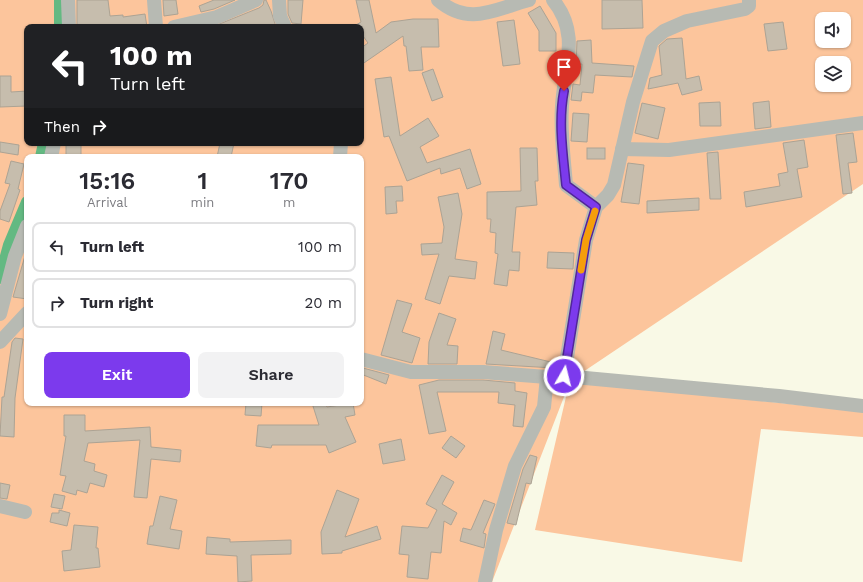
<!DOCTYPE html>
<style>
body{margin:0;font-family:"Work Sans",sans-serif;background:#f2f2f3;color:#2b2b33;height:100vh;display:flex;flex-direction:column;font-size:15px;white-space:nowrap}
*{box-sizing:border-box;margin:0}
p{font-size:13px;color:#7c7c81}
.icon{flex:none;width:22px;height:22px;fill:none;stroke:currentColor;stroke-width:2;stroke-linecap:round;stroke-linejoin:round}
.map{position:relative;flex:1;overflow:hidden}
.side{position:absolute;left:24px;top:154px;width:340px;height:252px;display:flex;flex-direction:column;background:#fff;border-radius:8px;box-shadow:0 1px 3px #0004}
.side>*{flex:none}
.hud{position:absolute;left:24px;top:24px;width:340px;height:122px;border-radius:8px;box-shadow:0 1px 3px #0004;background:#202124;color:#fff;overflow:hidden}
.buttons{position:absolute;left:815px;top:12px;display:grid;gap:8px}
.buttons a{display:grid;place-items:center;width:36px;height:36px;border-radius:8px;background:#fff;box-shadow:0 1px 3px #0004;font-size:20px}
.pin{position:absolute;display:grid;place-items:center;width:34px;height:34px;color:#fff;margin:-41px -17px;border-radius:50% 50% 50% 0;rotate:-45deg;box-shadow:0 0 4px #0007}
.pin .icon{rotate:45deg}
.me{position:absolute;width:44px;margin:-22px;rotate:8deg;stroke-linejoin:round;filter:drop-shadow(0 0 3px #0008)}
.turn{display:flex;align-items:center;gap:14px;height:84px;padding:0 20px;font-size:18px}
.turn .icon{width:52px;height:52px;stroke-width:2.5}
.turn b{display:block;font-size:28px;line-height:34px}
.then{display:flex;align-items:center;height:38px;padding:0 20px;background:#0003;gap:8px;font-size:15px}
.eta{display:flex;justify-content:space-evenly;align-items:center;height:68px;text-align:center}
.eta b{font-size:24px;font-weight:600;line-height:28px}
.primary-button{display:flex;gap:8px;margin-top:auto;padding:8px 20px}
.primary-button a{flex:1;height:46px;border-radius:8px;background:#7c3aed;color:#fff;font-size:16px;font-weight:600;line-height:46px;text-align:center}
.primary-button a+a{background:#f2f2f3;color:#2b2b33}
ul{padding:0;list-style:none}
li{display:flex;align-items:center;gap:12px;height:50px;margin:0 8px 6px;padding:0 12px;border:2px solid #e1e1e2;border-radius:8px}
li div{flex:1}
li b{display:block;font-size:15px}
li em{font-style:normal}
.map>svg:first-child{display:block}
.green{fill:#fcc59c;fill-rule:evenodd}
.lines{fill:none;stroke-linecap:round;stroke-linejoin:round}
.canal{stroke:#63b982;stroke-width:12}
.building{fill:#c6bdad;stroke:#aca394}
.minor{stroke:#b7bab3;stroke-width:14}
.route-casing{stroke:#51269a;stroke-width:10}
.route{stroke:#7c3aed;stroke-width:7}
.slow{stroke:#f59e0b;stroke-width:7}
</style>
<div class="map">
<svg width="863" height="582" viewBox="0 0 863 582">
<rect width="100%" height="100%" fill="#f9f9e6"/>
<!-- green -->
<path class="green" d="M0,0h863v184l-292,196 292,32v25l-102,-8 -19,133 -207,-32 34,-146 -77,198h-492zM822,19h22v22h-22zM27,27h334v116h-334zM822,63h22v22h-22zM27,157h334v246h-334z"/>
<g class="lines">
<!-- canal -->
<g class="canal">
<polyline points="60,0 60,27"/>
<polyline points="41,157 44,143"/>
<polyline points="0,278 9,245 27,202"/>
</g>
</g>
<!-- building -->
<g class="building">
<polygon points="77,0 108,0 110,16 123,15 123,17 145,14 147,27 77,27"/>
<polygon points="163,0 176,0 178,14 164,16"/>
<polygon points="214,0 235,0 214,9 201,12 199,6"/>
<polygon points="264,0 266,0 271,11 276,27 212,27 259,8 263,5"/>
<polygon points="288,0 303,0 301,24 292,23 288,14"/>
<polygon points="356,0 369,0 376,33 391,22 413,19 438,19 439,47 421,47 423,70 409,71 406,46 404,46 403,36 361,65 361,48 368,43 361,33 361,27 356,25 361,22"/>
<polygon points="602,0 642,0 643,28 602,29"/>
<polygon points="540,6 556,33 556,51 539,51 539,31 528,13"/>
<polygon points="514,20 520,64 503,66 497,22"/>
<polygon points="783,22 787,49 768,51 764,24"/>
<polygon points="682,38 686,79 699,76 702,90 682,95 678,83 648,89 650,78 662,75 659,46 667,39"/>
<polygon points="591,40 592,63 634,66 632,77 595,75 593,93 582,92 581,101 571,100 573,84 580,85 582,64 576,65 577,41"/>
<polygon points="433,69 443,97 432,101 422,73"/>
<polygon points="0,76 11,76 11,92 27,91 27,106 0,107"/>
<polygon points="391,77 400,136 428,118 439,136 420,147 427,163 470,149 481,184 467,189 460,168 441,174 440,168 407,181 389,136 384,137 375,79"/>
<polygon points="769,101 771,127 755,129 753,103"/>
<polygon points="720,102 721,126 700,126 699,103"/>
<polygon points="642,103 665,108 658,139 635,133"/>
<polygon points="573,113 589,114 587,142 571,141"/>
<polygon points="853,133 857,162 848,163 852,193 843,194 836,135"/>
<polygon points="804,140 808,167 797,169 802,197 746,207 744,192 780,186 778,174 788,172 783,143"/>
<polygon points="0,142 19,145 18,155 0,152"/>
<polygon points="66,143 81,143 81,157 66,156"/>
<polygon points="220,143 234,143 231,157 217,157"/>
<polygon points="520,148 537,148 538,181 535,181 537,205 516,207 512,252 520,252 519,271 509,270 507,286 494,284 498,254 495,253 496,233 490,232 491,219 487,219 487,192 521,191"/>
<rect x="587" y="148" width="18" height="11"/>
<polygon points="718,152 721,199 710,199 707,153"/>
<polygon points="11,161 24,164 18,189 20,190 9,222 0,219 0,211 10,184 5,183"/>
<polygon points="628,163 644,165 639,204 621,202"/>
<polygon points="402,186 403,201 396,201 397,213 386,214 385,187"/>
<polygon points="458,193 462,214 455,259 477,262 475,279 449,276 440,304 425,299 439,254 422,255 421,244 442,243 444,227 438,197"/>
<polygon points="699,198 699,210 647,213 647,201"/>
<polygon points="27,249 27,299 13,297"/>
<polygon points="548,252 574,253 573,269 547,268"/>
<polygon points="397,300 412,304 402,332 420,338 412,363 381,355"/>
<polygon points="439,313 456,319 447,345 458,346 457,364 428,364 429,342"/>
<polygon points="493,331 505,334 501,350 555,363 554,368 486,364"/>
<polygon points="15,338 23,339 15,398 14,437 0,436 2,397 4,397 12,342"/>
<polygon points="363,368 389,375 386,384 361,374"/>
<polygon points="439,380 483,380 515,383 515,391 527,393 523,427 513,426 515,405 498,403 499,392 437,392 446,431 429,434 419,385"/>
<polygon points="246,403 262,403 261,416 245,415"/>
<polygon points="312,403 325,403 327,407 353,403 355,415 345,417 356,442 329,453 326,445 272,445 271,448 256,446 258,425 319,425"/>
<polygon points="64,415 85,415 85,431 150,427 151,447 181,450 180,462 151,459 147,498 134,497 140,440 88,443 84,461 95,464 94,471 107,475 104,487 90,483 87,493 77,490 76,495 62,491 66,476 60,475 66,436 64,436"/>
<polygon points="451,436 465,446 456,458 442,448"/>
<polygon points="401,439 405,460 383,464 379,444"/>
<polygon points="530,455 537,457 531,484 526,483 516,525 507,523 523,469"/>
<polygon points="442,475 454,482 442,504 457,513 451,525 444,521 441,553 431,552 428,579 407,577 409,555 399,554 402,526 428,528 437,510 426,504"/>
<polygon points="0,483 10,485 7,499 0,498"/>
<polygon points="337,490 359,499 345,537 377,526 381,539 342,551 342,553 322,554 321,532"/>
<polygon points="54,494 65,496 62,509 51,507"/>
<polygon points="160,496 177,500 170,529 182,531 179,549 147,544 150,526 153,526"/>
<polygon points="484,500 495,504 483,533 486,534 484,548 460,541 463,528 471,530"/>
<polygon points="59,510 70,513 67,526 50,522 52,513 59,513"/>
<polygon points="74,525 98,527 96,548 98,548 100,567 64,571 62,551 71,550"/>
<polygon points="207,537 230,539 230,542 291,540 291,554 251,555 252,581 238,582 237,556 206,554"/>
</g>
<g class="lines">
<!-- minor -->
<g class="minor">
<polyline points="68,0 69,27"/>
<polyline points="154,0 156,27"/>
<polyline points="279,0 280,16 285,27"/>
<path d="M438,0c31,27 57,9 91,0"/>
<path d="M553,0c28,34 11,68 9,106 -2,26 2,53 4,79l30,22"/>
<polyline points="174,27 217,17 256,0"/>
<polyline points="622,149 669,150 863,123"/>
<polyline points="51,157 54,143"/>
<polyline points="340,157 341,143"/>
<polyline points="0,314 15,256 27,226"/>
<polyline points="0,342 27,313"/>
<polyline points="361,359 411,372 483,372 547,377 564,376 586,240 596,207 608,195 614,185 633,102 652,41 664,31 687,21 745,9 749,6 749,0"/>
<polyline points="564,376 779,396 863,406"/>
<polyline points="0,506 25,512"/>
<polyline points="485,582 496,530 515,466 544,407 547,377"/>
</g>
</g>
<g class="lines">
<defs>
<path id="route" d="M564,91c-6,31 -1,63 2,94l30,22 -10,33 -22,136"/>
</defs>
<!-- route casing -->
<use href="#route" class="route-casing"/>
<!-- route -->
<use href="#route" class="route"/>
<!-- slow -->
<polyline class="slow" points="581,270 586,240 595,211"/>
</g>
</svg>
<div class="buttons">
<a><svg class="icon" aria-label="sound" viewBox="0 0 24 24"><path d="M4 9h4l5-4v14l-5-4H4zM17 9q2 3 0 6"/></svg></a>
<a><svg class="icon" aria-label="layers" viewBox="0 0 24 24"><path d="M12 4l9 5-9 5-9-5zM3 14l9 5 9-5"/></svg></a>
</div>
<div class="pin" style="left:564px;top:91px;background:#d93025"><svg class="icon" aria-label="arrive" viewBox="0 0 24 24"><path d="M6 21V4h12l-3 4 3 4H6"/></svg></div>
<svg class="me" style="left:564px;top:376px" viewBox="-20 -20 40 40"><circle r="17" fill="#7c3aed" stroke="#fff" stroke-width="3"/><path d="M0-11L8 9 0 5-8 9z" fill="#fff"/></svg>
<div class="hud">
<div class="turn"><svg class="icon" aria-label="left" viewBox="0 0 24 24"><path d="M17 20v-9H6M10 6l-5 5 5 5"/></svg><div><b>100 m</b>Turn left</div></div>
<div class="then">Then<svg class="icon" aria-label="right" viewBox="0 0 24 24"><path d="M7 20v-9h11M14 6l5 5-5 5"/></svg></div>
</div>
<section class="side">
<div class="eta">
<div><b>15:16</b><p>Arrival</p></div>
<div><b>1</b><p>min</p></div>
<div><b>170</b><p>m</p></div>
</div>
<ul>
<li><svg class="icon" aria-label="left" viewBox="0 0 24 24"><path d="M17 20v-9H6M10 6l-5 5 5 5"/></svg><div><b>Turn left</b></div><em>100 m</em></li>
<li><svg class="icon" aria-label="right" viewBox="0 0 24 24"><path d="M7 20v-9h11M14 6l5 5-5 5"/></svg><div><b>Turn right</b></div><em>20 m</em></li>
</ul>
<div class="primary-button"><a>Exit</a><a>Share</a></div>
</section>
</div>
